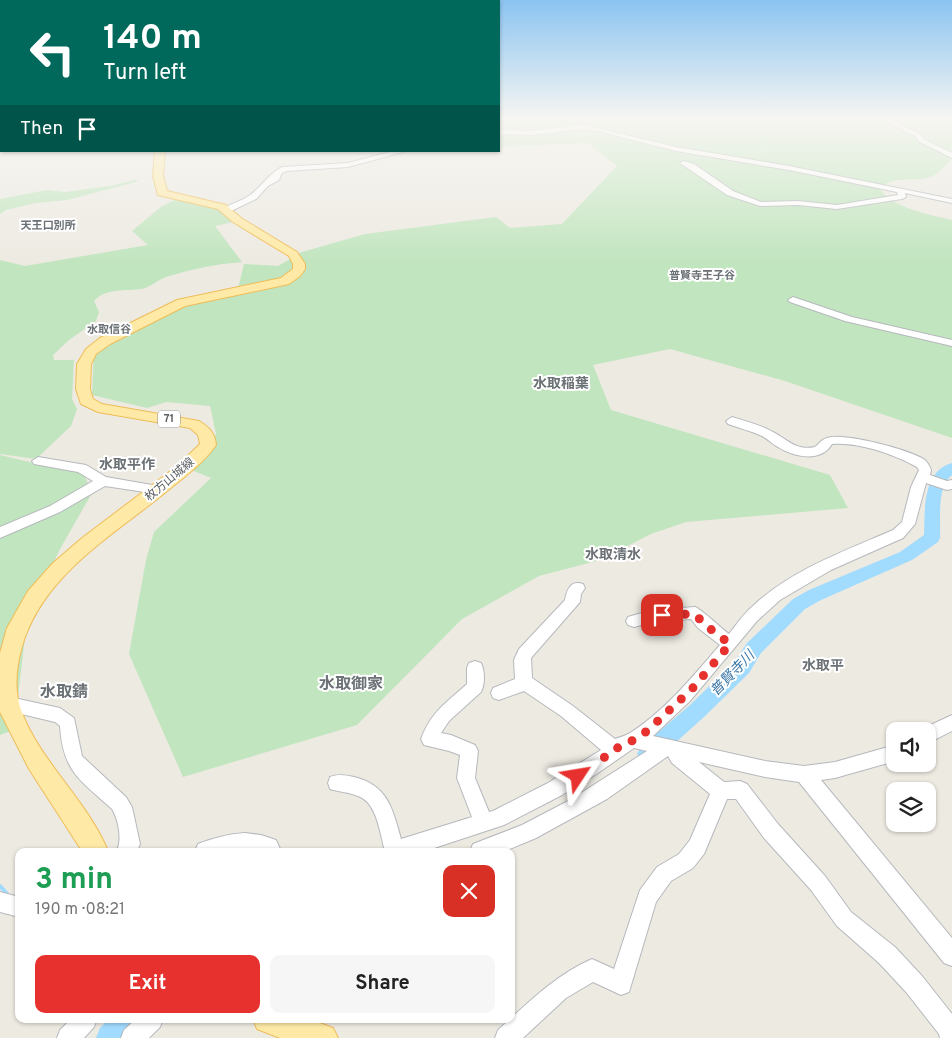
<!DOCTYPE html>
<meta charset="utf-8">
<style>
body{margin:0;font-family:Overpass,"Noto Sans JP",sans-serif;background:#f6f6f6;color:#222;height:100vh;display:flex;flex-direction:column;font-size:19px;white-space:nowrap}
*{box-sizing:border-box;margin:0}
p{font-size:16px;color:#767676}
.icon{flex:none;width:28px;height:28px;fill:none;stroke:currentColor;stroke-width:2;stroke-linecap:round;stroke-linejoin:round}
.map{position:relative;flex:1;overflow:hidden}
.drawer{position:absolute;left:15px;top:848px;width:500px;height:175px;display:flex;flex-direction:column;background:#fff;border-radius:10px;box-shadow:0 1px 4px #0004}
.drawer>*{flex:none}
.guide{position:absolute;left:0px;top:0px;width:500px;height:152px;box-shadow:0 1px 4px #0004;background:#00695c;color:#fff;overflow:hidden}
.tools{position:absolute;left:886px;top:722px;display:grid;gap:10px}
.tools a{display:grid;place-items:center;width:50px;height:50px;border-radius:10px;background:#fff;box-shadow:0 1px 4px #0004;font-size:25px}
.pin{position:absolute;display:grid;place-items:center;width:42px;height:42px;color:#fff;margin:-21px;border-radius:10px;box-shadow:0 2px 8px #0006}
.me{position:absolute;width:55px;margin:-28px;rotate:57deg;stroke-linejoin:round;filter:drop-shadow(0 0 4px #0008)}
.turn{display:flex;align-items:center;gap:18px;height:105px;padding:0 20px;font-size:22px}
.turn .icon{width:65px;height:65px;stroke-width:2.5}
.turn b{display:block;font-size:35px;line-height:42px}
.then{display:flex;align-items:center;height:48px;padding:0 20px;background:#0003;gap:10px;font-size:19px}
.round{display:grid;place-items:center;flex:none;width:52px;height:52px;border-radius:10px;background:#f6f6f6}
.summary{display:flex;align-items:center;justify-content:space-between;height:85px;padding:0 20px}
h1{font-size:30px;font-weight:700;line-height:38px;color:#1e9e55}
.cta{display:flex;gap:10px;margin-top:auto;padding:10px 20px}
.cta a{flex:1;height:58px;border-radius:10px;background:#e7312e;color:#fff;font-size:20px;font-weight:700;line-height:58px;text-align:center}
.cta a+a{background:#f6f6f6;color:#222}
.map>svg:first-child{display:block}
.green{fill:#c1e5be}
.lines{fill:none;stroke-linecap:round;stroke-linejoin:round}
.stream{stroke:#a1dbfe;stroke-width:4}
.river{fill:#a1dbfe;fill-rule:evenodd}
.minor-casing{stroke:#b5b8bc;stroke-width:2}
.major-casing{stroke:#efbc59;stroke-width:2}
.minor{fill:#fff;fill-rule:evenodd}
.major{fill:#feeaa6;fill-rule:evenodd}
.route{stroke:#e7312e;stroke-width:9;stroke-dasharray:0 16.2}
.labels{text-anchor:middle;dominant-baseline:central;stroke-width:4;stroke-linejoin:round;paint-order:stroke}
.far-neighbourhood-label{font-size:11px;font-weight:bold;fill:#6b7175;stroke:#fff}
.shield{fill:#fff;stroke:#8c8f92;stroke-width:1}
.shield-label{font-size:11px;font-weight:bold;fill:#5a5f63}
.street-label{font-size:12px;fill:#5a5f63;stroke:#fff}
.neighbourhood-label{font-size:14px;font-weight:bold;fill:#6b7175;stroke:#fff}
.water-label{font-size:14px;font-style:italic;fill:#3c77a7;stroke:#fff}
.near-neighbourhood-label{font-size:16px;font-weight:bold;fill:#6b7175;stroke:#fff}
</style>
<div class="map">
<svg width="952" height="1038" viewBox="0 0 952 1038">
<rect width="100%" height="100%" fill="#edeae2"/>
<!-- green -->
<g class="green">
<path d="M499,118h453v41c-6,6 -15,16 -22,18 -18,6 -37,-3 -50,12 14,20 49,25 72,31v218l-167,-57 -115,-32 -77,16 18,45 219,65 18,33 -162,14 -35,12 -51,26 -61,16 -77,43 -105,106 -174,52 -54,-123 17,-94 8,-28 57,-54 -17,-7 22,-37 -6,-28 -44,-4 -19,6 -55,-13 2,-47 88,-42 55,-13 7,-29 34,2 24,-14 63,-18 131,-17 14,11 52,-4 55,-58 -29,-23 -89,4z"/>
<polygon points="135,180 139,181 67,200 35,203 6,210 0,214 0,199 47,190 65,192 110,186"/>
<path d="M175,200c20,2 46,4 58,22l-18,4 27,36c-26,2 -50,7 -76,15 -8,3 -16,10 -24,12 -16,2 -37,-1 -48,12l5,11 -3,9 -27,19 -16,15 1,5h20l-2,39 5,10 -6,17 -35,33 -36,-5v-194l25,6 123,-21 -16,-14 30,-25z"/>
<polygon points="0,455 38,464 82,470 92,493 60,549 27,620 14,730 0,735"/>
</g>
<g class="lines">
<!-- stream -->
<polyline class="stream" points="0,886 9,896"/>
<!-- river -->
<g class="river">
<path d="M952,463v12c-16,12 -11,45 -12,63l-2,4 -26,18 -91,40 -16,9 -44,44 -12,20 -45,44 -49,44 -7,3 -7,-3 -4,-7 4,-7 49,-42 45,-44 12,-18 46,-44 16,-9 91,-38 24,-17c1,-24 -2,-64 28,-72z"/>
<polygon points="109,1019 139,1019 135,1028 128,1038 96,1038 100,1028"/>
</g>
<defs>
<g id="minor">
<polygon points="878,118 887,118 920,134 925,140 952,153 952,158 920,142 915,136"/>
<polygon points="584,125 676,147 789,166 952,199 952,203 905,193 906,197 902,199 837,209 798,205 760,206 727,195 680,163 684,161 694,164 733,191 761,202 798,201 837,205 898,195 897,192 789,170 676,151 598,131 584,129 531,135 499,134 499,130 531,131"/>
<path d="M394,151h13l-59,16 -61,4 -5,2 -3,7 -11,6 -12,13 -27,13 -7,-2c8,-7 19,-8 28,-15 11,-8 20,-22 32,-28l66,-4z"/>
<polygon points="793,297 852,317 952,340 952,346 845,321 790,302 788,300"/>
<path d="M732,417c13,4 29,8 41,15 15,8 23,19 42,15 4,-3 7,-8 12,-9 17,-6 83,12 98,22 3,3 5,7 6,10l-1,5 17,6 5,-1v9l-5,1 -21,-7 -11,41 -12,14 -72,32 -51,30 -23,21 -67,80 -37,35 112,25 39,5 31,-4 60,-17v16l-60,17 -14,2 131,158v28l-8,-3 -145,-181 -34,-5 -66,-15 25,20 16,-1 7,3 31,40 47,52 26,36 44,35 27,29 30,38v24h-12l-1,-4 -33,-42 -27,-29 -42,-37 -26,-36 -47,-52 -28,-39h-9l-23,55 -11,14 -22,13 -15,21 -27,90 -8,3 -28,-13 -27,16 -43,40h-28l3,-8c29,-26 57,-55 94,-71l22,10 26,-79 17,-23 22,-13 11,-14 20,-46 -38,-31 -4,-7 -61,43 -71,39 -31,13h-35l3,-7 49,-19 48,-25 77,-49 -13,-3 -39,27 -33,20 -58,30 -79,26h-40c-5,-17 -8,-49 -27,-55 -9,-4 -19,-4 -28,-7l-2,-6 2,-6c8,-3 15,-2 24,0 34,8 39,33 47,62l71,-22 -15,-39 3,-23 -11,-4 -25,-6 -3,-6c10,-27 25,-36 46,-55v-16l2,-5 6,-2 6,2c4,8 4,21 0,29l-32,29 -8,12 10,2 24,10 3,6 -3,27 14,34 4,-1 55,-28 53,-33 -40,-34 -37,-25 -25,9 -6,-2 -2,-5 2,-5 22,-9 -1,-19 5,-11 46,-49c2,-11 6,-20 18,-16l2,4 -4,6 -1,8 -49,56 1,20 41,28 42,33c5,-2 10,-3 15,-6 35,-22 63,-57 90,-88l-22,-17 -7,-9 -39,3 -18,5 -6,-2 -2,-4 2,-4 24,-7 43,-3c6,2 26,21 34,27 8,-10 15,-21 25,-29 39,-36 91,-54 139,-75l9,-8 9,-35 8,-17 -2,-3c-24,-13 -58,-25 -85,-23 -11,19 -38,13 -54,3 -6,-3 -10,-8 -16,-11 -11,-5 -23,-8 -34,-12l-2,-3z"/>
<polygon points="38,457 86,465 106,477 158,486 163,487 165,490 163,493 158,494 105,486 60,512 0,538 0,527 50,506 93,481 78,472 34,464 32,461"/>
<path d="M0,695l60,13 14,10 8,38 44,41 6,10 8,37 -3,7h-20c5,-12 2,-30 -5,-42 -32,-29 -49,-37 -52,-83l-5,-4 -55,-13z"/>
<polygon points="952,715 952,731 928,743 928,731 921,731 922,729"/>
<path d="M245,833l16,2 15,5 5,11h-86l3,-7c15,-6 31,-10 47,-11z"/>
<polygon points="0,892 19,897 19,917 0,912"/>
<polygon points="71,1019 97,1019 94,1027 84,1038 57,1038 60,1030"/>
<polygon points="136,1019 163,1019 160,1027 149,1038 121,1038 124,1030"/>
</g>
<g id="major">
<path d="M155,151h10l-2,25 4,15 59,14 15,13 56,34 8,12v5l-5,7 -11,8 -104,22 -75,38 -14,10 -5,10 -1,25 3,10 9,5 97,17c10,6 16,12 17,24 -11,16 -29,30 -44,42 -56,47 -131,87 -151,163 -5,20 -7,40 0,60 19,52 66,90 87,141h-26l-53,-82 -29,-57v-59l7,-25 21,-37 25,-28 29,-25 94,-71 24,-23 -2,-9 -8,-7 -92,-16 -17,-8 -5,-15 1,-25 9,-15 14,-11 77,-38 104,-22 12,-9v-5l-4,-8 -56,-34 -15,-13 -60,-14 -5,-19z"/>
<polygon points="253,1019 309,1019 333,1028 338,1038 280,1038 257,1029"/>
</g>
</defs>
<!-- minor casing -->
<use href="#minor" class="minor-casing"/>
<!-- major casing -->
<use href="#major" class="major-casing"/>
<!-- minor -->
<use href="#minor" class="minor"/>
<!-- major -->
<use href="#major" class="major"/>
</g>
<!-- sky -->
<linearGradient id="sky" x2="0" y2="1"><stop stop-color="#8bc4f1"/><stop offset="0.45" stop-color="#f7f6f2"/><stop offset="1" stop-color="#f7f6f2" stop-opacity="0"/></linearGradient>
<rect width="952" height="264" fill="url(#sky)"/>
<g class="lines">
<!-- route -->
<polyline class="route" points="578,776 623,744 634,740 647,731 692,689 730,644 704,624 695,614 662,615"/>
</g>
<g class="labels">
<!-- far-neighbourhood labels -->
<g class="far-neighbourhood-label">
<text x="48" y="226">天王口別所</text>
<text x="702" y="276">普賢寺王子谷</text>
<text x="109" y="330">水取信谷</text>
</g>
<!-- shield labels -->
<rect class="shield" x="158" y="410.5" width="22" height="17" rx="4"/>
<g class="shield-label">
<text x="169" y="419">71</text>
</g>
<!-- street labels -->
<g class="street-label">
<text transform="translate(170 480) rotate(-40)">枚方山城線</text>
</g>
<!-- neighbourhood labels -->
<g class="neighbourhood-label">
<text x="561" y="384">水取稲葉</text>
<text x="127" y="465">水取平作</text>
<text x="613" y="555">水取清水</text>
<text x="823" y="666">水取平</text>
</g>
<!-- water labels -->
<g class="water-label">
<text transform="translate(733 674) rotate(-46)">普賢寺川</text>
</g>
<!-- near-neighbourhood labels -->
<g class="near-neighbourhood-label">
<text x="351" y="685">水取御家</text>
<text x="64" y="693">水取錆</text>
</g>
</g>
</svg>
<div class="tools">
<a><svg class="icon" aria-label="sound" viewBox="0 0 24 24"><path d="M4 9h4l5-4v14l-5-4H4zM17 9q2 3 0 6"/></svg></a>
<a><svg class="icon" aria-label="layers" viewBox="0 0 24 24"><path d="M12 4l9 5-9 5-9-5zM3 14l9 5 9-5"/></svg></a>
</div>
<div class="pin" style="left:662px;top:615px;background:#d93025"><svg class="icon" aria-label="arrive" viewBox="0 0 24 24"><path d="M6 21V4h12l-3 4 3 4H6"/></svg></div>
<svg class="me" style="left:578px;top:776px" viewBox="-20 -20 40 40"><path d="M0-17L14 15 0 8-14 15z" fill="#e7312e" stroke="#fff" stroke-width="4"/></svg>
<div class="guide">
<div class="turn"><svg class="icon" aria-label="left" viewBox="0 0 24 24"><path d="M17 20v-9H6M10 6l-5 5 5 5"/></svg><div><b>140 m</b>Turn left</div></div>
<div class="then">Then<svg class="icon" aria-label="arrive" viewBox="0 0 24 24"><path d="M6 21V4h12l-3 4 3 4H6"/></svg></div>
</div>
<section class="drawer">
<div class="summary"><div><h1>3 min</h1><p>190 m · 08:21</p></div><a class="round" style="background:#d93025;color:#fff"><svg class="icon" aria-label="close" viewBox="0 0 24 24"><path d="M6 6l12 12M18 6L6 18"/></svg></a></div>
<div class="cta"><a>Exit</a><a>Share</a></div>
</section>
</div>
